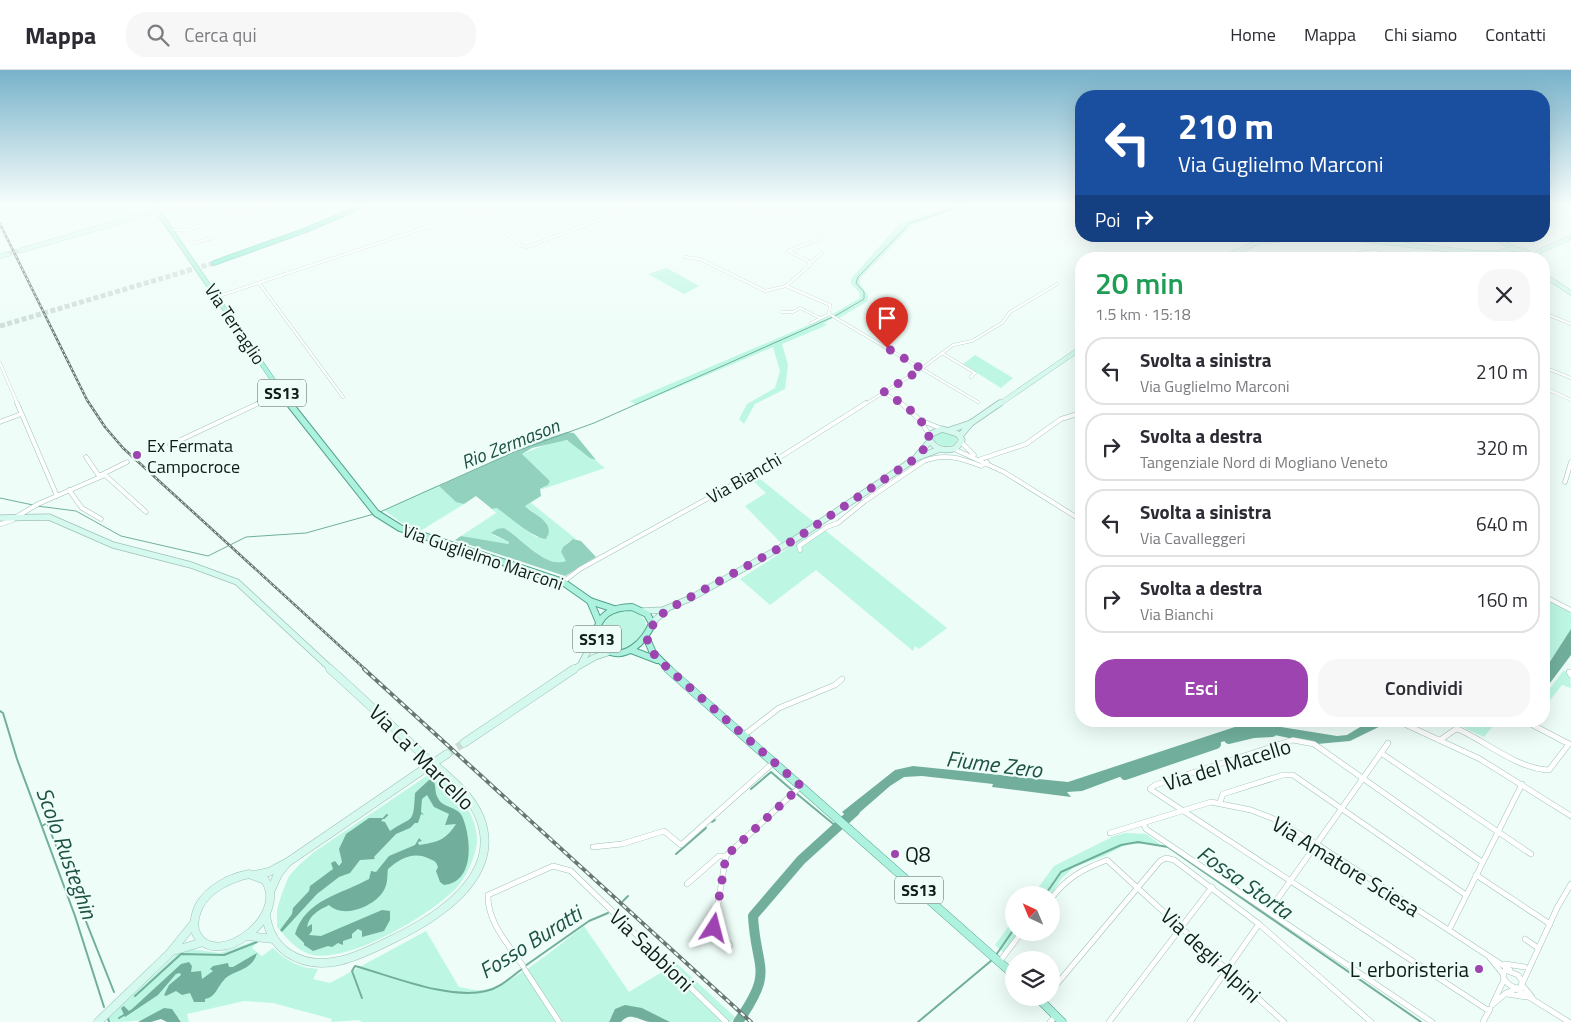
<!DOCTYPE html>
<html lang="it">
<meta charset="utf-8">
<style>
body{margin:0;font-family:"Titillium Web",sans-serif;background:#f7f7f7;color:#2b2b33;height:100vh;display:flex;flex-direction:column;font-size:19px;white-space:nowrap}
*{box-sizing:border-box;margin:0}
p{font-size:16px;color:#7c7c81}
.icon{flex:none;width:28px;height:28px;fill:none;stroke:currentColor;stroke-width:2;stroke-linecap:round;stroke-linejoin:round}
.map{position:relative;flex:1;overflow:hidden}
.details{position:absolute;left:1075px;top:182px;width:475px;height:475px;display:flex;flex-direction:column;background:#fff;border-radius:20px;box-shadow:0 5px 20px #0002}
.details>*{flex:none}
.hud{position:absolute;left:1075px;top:20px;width:475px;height:152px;border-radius:20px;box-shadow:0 5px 20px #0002;background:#1a4fa0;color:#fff;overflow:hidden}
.needle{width:32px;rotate:316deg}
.controls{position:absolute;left:1005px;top:816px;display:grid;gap:10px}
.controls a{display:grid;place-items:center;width:55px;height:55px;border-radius:50%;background:#fff;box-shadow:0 5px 20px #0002;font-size:25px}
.pin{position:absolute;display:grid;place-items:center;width:42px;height:42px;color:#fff;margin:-51px -21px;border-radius:50% 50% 50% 0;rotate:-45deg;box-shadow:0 0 5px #0007}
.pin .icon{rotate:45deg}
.me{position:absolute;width:55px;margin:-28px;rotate:9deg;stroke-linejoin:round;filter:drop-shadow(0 0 4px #0008)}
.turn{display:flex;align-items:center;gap:18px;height:105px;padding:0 20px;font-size:22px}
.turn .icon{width:65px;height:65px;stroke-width:2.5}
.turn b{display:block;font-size:35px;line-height:42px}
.then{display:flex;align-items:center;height:48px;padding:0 20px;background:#0003;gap:10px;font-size:19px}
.round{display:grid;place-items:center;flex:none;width:52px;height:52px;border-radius:20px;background:#f7f7f7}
.headline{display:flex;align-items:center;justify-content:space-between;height:85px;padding:0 20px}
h1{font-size:30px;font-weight:600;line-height:38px;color:#1e9e55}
.action{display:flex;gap:10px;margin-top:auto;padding:10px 20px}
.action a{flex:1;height:58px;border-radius:20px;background:#9d44b0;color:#fff;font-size:20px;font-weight:600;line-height:58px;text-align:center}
.action a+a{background:#f7f7f7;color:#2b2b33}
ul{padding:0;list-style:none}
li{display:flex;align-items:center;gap:15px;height:68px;margin:0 10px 8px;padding:0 10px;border:2px solid #e1e1e2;border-radius:20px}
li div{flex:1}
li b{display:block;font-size:19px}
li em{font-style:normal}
header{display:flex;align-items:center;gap:30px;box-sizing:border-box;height:70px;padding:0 25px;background:#fff;border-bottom:1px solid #e1e1e2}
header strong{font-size:24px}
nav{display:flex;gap:28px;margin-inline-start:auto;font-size:18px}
.search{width:350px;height:45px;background:#f7f7f7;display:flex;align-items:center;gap:12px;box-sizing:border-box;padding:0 18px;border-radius:20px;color:#7c7c81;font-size:19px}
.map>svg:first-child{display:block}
.green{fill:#bdf7e4}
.forest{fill:#92d1be}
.water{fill:#71af9c}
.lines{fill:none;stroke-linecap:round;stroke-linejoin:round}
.stream-far1{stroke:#71af9c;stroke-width:1}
.stream{stroke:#71af9c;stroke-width:2}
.river{stroke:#71af9c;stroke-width:10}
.secondary-tunnel-far1{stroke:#cddcd7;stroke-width:4.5;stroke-dasharray:4.5 2;stroke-linecap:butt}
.secondary-tunnel{stroke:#cddcd7;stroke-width:8;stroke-dasharray:8 4;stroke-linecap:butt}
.highway-tunnel{stroke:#cddcd7;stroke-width:5;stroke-dasharray:5 2.5;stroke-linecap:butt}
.street-far2-casing{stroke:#9ec3b7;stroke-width:3}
.street-far1-casing{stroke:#9ec3b7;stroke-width:5}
.street-casing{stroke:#9ec3b7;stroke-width:6}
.secondary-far2-casing{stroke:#9ec3b7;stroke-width:5}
.secondary-far1-casing{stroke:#9ec3b7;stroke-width:7}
.secondary-casing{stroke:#9ec3b7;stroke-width:9}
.primary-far2-casing{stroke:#53a38c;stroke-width:5}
.primary-far1-casing{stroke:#53a38c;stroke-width:8}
.primary-casing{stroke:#53a38c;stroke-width:9}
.highway-casing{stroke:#53a38c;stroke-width:5.5}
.street-far2{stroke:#fff;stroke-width:2.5}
.street-far1{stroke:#fff;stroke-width:4}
.street{stroke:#fff;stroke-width:5}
.secondary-far2{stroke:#d6f9ef;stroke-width:4.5}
.secondary-far1{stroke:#d6f9ef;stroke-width:5.5}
.secondary{stroke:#d6f9ef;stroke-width:8}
.primary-far2{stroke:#adf2df;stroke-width:4.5}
.primary-far1{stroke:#adf2df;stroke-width:6}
.primary{stroke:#adf2df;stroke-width:8}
.highway{stroke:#77eaca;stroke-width:5}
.rail-far1-casing{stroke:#697773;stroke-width:2.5}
.rail-casing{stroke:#697773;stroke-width:4}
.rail-far1{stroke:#eefdf8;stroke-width:1;stroke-dasharray:2.5;stroke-linecap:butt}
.rail{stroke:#eefdf8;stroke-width:2;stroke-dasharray:5;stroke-linecap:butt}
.route{stroke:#9d44b0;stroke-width:9;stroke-dasharray:0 16.2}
.poi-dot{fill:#9d44b0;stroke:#eefdf8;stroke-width:2}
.labels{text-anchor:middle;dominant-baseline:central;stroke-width:4.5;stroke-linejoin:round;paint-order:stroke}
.shield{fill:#eefdf8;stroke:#53615d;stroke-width:1}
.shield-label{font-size:16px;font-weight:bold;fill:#101e1a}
.street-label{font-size:18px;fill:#101e1a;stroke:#eefdf8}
.poi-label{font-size:18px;fill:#101e1a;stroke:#eefdf8;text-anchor:start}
.water-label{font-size:19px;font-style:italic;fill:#1d5143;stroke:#eefdf8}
.near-street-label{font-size:21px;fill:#101e1a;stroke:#eefdf8}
.near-poi-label{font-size:21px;fill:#101e1a;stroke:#eefdf8;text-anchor:start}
.near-water-label{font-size:22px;font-style:italic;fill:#1d5143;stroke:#eefdf8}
</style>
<header>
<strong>Mappa</strong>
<div class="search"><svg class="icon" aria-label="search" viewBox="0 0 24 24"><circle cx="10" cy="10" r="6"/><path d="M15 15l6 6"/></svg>Cerca qui</div>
<nav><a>Home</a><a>Mappa</a><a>Chi siamo</a><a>Contatti</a></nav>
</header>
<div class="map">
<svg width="1571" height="952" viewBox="0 0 1571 952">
<rect width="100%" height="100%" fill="#eefdf8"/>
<!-- green -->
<g class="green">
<polygon points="959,134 973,134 913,155 860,208 860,214 868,225 868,231 839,248 833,244 860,228 859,222 851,214 851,209 900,153"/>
<polygon points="667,198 699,216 684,224 648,204"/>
<polygon points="830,246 833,248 824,253 827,255 782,274 788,295 785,319 755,334 744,354 739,349 747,334 775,318 780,301 773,277 636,335 630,331"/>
<polygon points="975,285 1013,308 1001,318 963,294"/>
<polygon points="942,361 957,366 956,374 946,377 934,371 933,366"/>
<polygon points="558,370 571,371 605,398 540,420 548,415 550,411 522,384"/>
<polygon points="755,405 815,453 782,474 745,436 766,423 750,408"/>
<polygon points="438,415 454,430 464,434 422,460 402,453 384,440"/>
<path d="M530,432l46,37c-8,1 -13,7 -15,13l6,9c-22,9 -46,-25 -63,-33l-11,7 16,7 -4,3 -44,-9 35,-23 -4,-4 5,-1 39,29h12l-2,-14 -21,-17z"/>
<polygon points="821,457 947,558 919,579 915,576 913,581 816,500 770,535 740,509"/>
<polygon points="1544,527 1571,541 1571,559 1544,601"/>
<path d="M627,540c49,10 -10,64 -28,25 3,-16 11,-23 28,-25z"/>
<polygon points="1564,600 1570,607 1571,618 1562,615 1547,634 1544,634 1544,626"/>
<polygon points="1461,651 1497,651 1484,667 1456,654"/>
<path d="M434,701c20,21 42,38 43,68 0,14 -9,35 -18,46 -24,28 -113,81 -150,69 -13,-4 -23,-17 -32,-27v-17l5,-17 7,-17 11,-12 14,-12z"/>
<polygon points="1125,763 1146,764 1160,774 1127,774 1104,786 1074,797 1062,808 1051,825 1033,825 1054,796 1114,766"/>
<polygon points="1014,849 1014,862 1021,863 1004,883 995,875"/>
<path d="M584,856l45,66 33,-20 12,-11 61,56 -4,5h-61l-28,-14 -32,10 -1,4h-247l-3,-2 -28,2 1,-3 -59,-16 -29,-2 -57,13 2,8h-8l-1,-4c-25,0 -46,4 -70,4l-1,-5 70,-65 12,-3 29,4 40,-14 -8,9 10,8 11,-8c14,13 26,20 45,21l-5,10 17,4 96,-52 33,56c7,1 16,4 23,3 29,-3 78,-46 102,-64z"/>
</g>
<!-- forest -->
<g class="forest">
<path d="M567,362l7,1 22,27 -6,-2 -23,-18 -35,8 -10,6 28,27 -2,4 -8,4 1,7 -16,10c8,9 32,16 21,33 -13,-1 -37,-22 -49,-31l-5,1 -16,-13 -12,8 -8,-2 -17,-16 97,-44z"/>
<path d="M504,458c17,9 41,41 62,33l-5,-9 2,-5 10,-8 8,2 15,16 -31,19 -110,-36 6,-4 47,8 1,-2 -18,-9 6,-4z"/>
</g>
<!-- water -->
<g class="water">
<polygon points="1571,559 1571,585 1544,621 1544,601"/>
<polygon points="1370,651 1391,651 1350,671 1317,674 1256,661 1165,690 1082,721 1067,722 1071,727 992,717 993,714 922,706 904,707 890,716 851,750 842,742 895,700 913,696 1068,712 1250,652 1337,666 1347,665"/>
<path d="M429,710h4c4,7 1,12 5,18 4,10 19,8 24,18 9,20 14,66 -18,69l-4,-3 -4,-11 2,-4c-2,-6 -4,-6 -8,-8 -16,-8 -29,-1 -42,10 -1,6 0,13 -3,19 -7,17 -41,32 -56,17 -10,5 -20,10 -22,22l5,-3v7l-3,4 12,1 61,-26 8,1v9l-6,11 -22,6v-6l-4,-2 -6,5v4l-9,3v4l-5,-2 -6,4 -4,-1 -15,5 -9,-6v-2l-9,-9c11,-35 45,-39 74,-55l2,-8 5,1 13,-16 26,-11 4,-7 3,3 -4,1 1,3c18,-3 26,-4 37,-21l-11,1 4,-11 -15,-7 -7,-12 -5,4 -1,13 3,3 -3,-1 -3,9h-3l-5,5 -14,6 -22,23 1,2 -15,1 -10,13 -11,4 -22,17 -35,38 -2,-2 12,-16 1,-6 16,-17 1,-5 23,-17 -2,-6 4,-2 4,5 3,-4 -3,-13 7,-15 23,-16h15l-3,3 4,1 5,9c24,-16 23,-6 25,-38z"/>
<path d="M257,883c-5,19 -23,16 -33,27 -7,7 -8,17 -19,19v3h-11l-4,-9 -8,2 -6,-4 -10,5 -2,-1 5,-10 12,-10 -1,-2 -4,1 -18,21 -33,22 -4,-9 3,-2 5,5 3,-2 49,-45 8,-2 3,4 -1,6 10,-1 1,8 11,-8 -3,-2 3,-3 15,-3 1,4h4z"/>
<path d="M625,935l17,3 28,14c-7,0 -14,0 -20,0 -12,-2 -20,-11 -29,0h-12l6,-13z"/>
<polygon points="164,938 172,939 181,952 167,952 161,949 151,952 138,952"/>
</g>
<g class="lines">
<!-- stream-far1 -->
<g class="stream-far1">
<polyline points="0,428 33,435"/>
<polyline points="37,436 76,441 121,466 208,486 246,467 306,463 374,444"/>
<polyline points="380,442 514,382 594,353 835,246 864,229 864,222 856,213 858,207 910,153 967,134"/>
</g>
<!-- stream -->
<g class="stream">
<polyline points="0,641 3,643 17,689 75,846 104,937"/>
<polyline points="751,719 771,702 792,720"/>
<polyline points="797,724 837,757"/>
<polyline points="384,748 387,745"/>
<polyline points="712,752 715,750"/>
<polyline points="42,756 47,753 114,922"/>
<polyline points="676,784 706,758"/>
<polyline points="1045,825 1061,802 1121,775 1138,772 1168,777 1421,952"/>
<polyline points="623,831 628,826"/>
<polyline points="996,885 1014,859"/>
<polyline points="525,896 589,851 608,843"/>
<polyline points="135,926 181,884 224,885 257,872"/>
<path d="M362,928l-10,-27 3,-5c37,10 93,34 131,25 14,-3 25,-14 36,-22"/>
<polyline points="108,948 109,952"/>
<polyline points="119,948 124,945"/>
<polyline points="918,952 992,890"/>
</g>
<!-- river -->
<g class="river">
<polyline points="1229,669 1254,663 1272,662"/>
<polyline points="1125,705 1216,674"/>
<path d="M738,952c37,-53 18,-50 15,-106l48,-56 54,-49"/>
</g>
<!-- secondary-tunnel-far1 -->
<polyline class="secondary-tunnel-far1" points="8,184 22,180"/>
<!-- secondary-tunnel -->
<polyline class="secondary-tunnel" points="447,684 464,673"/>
<!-- highway-tunnel -->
<polyline class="highway-tunnel" points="0,256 214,193"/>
<defs>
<g id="street-far2">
<polyline points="743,134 765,147 782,139 825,161 817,170 788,181 808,191 810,195 786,216 830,235 829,244 978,332"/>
<polyline points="1544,136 1550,138"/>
<polyline points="157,141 200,134"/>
<polyline points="170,160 187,160 272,134"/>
<polyline points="184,160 193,173 213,168"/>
<polyline points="685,187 700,189 765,221 786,216"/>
<polyline points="1356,189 1358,183 1375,181 1396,189"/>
<polyline points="810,193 822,183"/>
<polyline points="259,213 343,327"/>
<polyline points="216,227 475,141 482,141 520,175 527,177 641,134"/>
<polyline points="782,242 793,242 800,238 820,248"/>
<polyline points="1544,243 1571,254"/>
<polyline points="811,253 829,244"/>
<polyline points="942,283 975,303 971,307"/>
<polyline points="0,293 18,335"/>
<polyline points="1551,300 1571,308"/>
<polyline points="1545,318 1571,330"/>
<polyline points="884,323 903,335"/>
<polyline points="256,335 281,323"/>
<polyline points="864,335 921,299 953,275 972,271 1002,253 1010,242 1057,214"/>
</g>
<g id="street-far1">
<polyline points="17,333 57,426"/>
<polyline points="901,333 920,350"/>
<polyline points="0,352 21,344"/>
<polyline points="930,366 920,350 942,359"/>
<polyline points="962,373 974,385"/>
<polyline points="170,375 259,333"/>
<polyline points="954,379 1004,402 1081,450"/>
<polyline points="86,387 99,406 127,392"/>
<polyline points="981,389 1026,374 1061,349 1081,343"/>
<polyline points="1565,412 1571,392"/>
<polyline points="69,420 82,438 101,449"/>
<polyline points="16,447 38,434 105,405 146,442"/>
<polyline points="1,454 13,450"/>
<path d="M800,480l-1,-4 28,-19 11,-4 27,-22 59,-40c21,-8 37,-3 57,5l6,-4"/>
<polyline points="563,512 580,499 763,398 866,333"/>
<polyline points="1544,526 1571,540"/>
</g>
<g id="street">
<polyline points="1571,602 1569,602 1571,605"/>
<polyline points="1398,651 1480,689 1571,746"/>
<polyline points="1529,653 1569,674"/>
<polyline points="744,665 779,638 835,615 842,609"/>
<path d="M1440,670l16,-11 4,1c28,13 58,39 89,40l20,-26"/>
<polyline points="1381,683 1531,784"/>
<polyline points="1220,732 1223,724 1283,705 1293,705 1466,825"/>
<polyline points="1143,753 1146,759 1432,952"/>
<polyline points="1110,763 1211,732 1251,740 1274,749 1318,775 1510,900"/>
<polyline points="593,777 622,774 664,761 681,775 774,692"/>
<polyline points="1482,792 1314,674 1293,670 1155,715 1150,719 1489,941"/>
<polyline points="1476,805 1550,854"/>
<polyline points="687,814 719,786 726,786"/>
<path d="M1051,829c15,-21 32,-30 56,-39l177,162"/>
<polyline points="1269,841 1388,673"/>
<polyline points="1449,860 1522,714"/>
<polyline points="1525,869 1538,878"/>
<polyline points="730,875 714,858 726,786 801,716"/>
<polyline points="1490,888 1503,904"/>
<polyline points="1000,891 1022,862"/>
<polyline points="1505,894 1525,897"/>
<path d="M523,896c-14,-21 -36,-44 -35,-71l65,-29 18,5 155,151"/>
<polyline points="525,900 559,952"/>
<path d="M1505,900l13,5 4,6 -1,7c-9,1 -14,-4 -18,-11z"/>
<polyline points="1523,912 1557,838 1571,814"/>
<polyline points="1523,916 1532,927"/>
<polyline points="1051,921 1160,791 1166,788 1174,790 1259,854 1371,952"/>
<polyline points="1507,924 1527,927"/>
<polyline points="1493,933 1504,910"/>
<polyline points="1492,935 1506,923 1516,919 1569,952"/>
<polyline points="1050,952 1056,946"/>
<polyline points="1109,952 1212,817"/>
<polyline points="1190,952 1259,854"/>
<polyline points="1483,952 1490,939"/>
</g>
<g id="secondary-far2">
<polyline points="1331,166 1477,183 1500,183"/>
<polyline points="1492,166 1513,178"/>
<polyline points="22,180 157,141"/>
<polyline points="0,186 8,184"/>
<polyline points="1538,188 1538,182 1571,167"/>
<polyline points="1220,189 1258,172 1311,166"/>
<path d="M1503,189l-2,-7c13,-6 27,-1 38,7"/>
<polyline points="1544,205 1571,223"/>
<polyline points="998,335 1081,278"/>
</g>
<g id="secondary-far1">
<path d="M942,359l16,5 4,6 -6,8c-11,4 -21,1 -27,-9l2,-5z"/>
<polyline points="950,360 971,353 1000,333"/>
<polyline points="960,366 971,353"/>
<polyline points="917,386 930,371"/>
<polyline points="0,448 49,447 113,475 191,495 237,512 332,600"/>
<polyline points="642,541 663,540 691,528 794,470 916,388 940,379"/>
<polyline points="652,557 655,550 666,540"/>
<polyline points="582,592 596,567"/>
<polyline points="572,600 595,587 613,581"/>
</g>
<g id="secondary">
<polyline points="464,673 574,599"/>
<polyline points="438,690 447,684"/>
<path d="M249,804l16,6c25,37 -48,90 -68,55 -5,-9 -2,-20 2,-29 10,-18 31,-28 50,-32z"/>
<polyline points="255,805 269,802 288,792 427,697"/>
<polyline points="271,820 278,804 286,794"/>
<path d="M266,845c2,16 9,29 22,38 33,22 71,3 103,-13 44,-21 112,-63 89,-122 -10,-26 -38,-46 -58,-64 -31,-29 -61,-57 -92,-85"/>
<polyline points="246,866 274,869"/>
<polyline points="173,881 203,872"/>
<polyline points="98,952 169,884 194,853"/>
</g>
<polyline id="primary-far2" points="153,134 290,335"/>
<g id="primary-far1">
<polyline points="289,333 376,443 400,458 563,512 590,531 614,539"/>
<polyline points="590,531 599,552"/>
<path d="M632,537l15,7 5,9c-5,17 -29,41 -48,25 -3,-3 -6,-10 -8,-14 2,-20 18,-27 36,-27z"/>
<polyline points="647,569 653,583 670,600"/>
<polyline points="631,580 657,590"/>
</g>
<g id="primary">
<polyline points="668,599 1014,905"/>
<polyline points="1038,928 1062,952"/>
</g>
<polyline id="highway" points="214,193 306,160 367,134"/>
</defs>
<!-- street-far2 casing -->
<use href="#street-far2" class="street-far2-casing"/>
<!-- street-far1 casing -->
<use href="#street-far1" class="street-far1-casing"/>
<!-- street casing -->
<use href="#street" class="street-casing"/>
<!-- secondary-far2 casing -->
<use href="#secondary-far2" class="secondary-far2-casing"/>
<!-- secondary-far1 casing -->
<use href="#secondary-far1" class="secondary-far1-casing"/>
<!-- secondary casing -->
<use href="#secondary" class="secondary-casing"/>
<!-- primary-far2 casing -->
<use href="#primary-far2" class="primary-far2-casing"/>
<!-- primary-far1 casing -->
<use href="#primary-far1" class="primary-far1-casing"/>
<!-- primary casing -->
<use href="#primary" class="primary-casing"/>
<!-- highway casing -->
<use href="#highway" class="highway-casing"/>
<!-- street-far2 -->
<use href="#street-far2" class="street-far2"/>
<!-- street-far1 -->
<use href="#street-far1" class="street-far1"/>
<!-- street -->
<use href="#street" class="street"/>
<!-- secondary-far2 -->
<use href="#secondary-far2" class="secondary-far2"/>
<!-- secondary-far1 -->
<use href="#secondary-far1" class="secondary-far1"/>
<!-- secondary -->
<use href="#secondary" class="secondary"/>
<!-- primary-far2 -->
<use href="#primary-far2" class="primary-far2"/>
<!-- primary-far1 -->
<use href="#primary-far1" class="primary-far1"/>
<!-- primary -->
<use href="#primary" class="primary"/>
<!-- highway -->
<use href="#highway" class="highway"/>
<defs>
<polyline id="rail-far1" points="0,154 87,330 105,357 123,378 366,600"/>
<polyline id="rail" points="364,599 751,952"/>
</defs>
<!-- rail-far1 casing -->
<use href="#rail-far1" class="rail-far1-casing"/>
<!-- rail casing -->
<use href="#rail" class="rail-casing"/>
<!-- rail-far1 -->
<use href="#rail-far1" class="rail-far1"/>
<!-- rail -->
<use href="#rail" class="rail"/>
</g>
<!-- sky -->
<linearGradient id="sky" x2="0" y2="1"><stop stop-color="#78b2ca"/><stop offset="0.5" stop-color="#f7fefc"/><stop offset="1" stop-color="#f7fefc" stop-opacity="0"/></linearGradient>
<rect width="1571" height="268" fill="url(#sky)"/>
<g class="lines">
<!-- route -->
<path class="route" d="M714,858l12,-72 75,-70 -139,-123 -9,-10 -6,-14 8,-19 12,-10 127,-70 122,-82 14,-16c-3,-24 -27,-38 -46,-50l38,-23 -35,-21"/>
</g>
<!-- markers -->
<g class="poi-dot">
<circle cx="137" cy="385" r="5"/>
<circle cx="895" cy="784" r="5"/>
<circle cx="1479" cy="899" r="5"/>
</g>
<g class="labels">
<!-- shield labels -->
<g class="shield">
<rect x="258" y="309.5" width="48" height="27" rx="4"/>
<rect x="573" y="555.5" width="48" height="27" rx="4"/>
<rect x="895" y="806.5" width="48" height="27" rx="4"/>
</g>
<g class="shield-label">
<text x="282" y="323">SS13</text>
<text x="597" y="569">SS13</text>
<text x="919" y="820">SS13</text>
</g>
<!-- street labels -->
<g class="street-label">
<text transform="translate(235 254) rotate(56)">Via Terraglio</text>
<text transform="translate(744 408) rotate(-30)">Via Bianchi</text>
<text transform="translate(483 487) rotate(19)">Via Guglielmo Marconi</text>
</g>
<!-- poi labels -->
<g class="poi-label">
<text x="147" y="375">Ex Fermata<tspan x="147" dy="21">Campocroce</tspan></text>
</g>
<!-- water labels -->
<g class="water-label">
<text transform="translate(510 373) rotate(-22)">Rio Zermason</text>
</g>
<!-- near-street labels -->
<g class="near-street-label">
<text transform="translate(422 687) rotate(45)">Via Ca' Marcello</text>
<text transform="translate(1227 694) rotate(-17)">Via del Macello</text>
<text transform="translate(1346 796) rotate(32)">Via Amatore Sciesa</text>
<text transform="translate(652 880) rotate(44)">Via Sabbioni</text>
<text transform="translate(1211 885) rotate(43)">Via degli Alpini</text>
</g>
<!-- near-poi labels -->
<g class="near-poi-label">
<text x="905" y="784">Q8</text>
<text x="1469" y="899" text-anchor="end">L' erboristeria</text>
</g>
<!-- near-water labels -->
<g class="near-water-label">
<text transform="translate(994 694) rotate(7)">Fiume Zero</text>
<text transform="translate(67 783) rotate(70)">Scolo Rusteghin</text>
<text transform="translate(1245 812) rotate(35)">Fossa Storta</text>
<text transform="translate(530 872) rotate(-32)">Fosso Buratti</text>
</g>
</g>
</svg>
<div class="controls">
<a><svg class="needle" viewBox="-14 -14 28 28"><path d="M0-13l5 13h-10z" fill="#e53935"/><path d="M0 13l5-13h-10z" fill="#7c7c81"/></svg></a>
<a><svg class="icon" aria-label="layers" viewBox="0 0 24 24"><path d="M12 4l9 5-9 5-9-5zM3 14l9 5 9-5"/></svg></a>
</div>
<div class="pin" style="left:887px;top:278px;background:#d93025"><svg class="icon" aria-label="arrive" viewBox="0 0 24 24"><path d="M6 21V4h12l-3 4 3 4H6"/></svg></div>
<svg class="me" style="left:714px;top:858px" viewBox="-20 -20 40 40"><path d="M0-17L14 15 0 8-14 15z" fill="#9d44b0" stroke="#fff" stroke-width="4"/></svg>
<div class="hud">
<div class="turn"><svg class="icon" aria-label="left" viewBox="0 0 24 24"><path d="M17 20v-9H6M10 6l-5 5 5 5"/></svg><div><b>210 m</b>Via Guglielmo Marconi</div></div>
<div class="then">Poi<svg class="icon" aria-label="right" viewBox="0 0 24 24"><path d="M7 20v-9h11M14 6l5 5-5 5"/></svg></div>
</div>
<section class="details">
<div class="headline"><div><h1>20 min</h1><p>1.5 km · 15:18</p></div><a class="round"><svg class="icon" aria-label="close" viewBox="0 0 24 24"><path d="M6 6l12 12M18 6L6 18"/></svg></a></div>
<ul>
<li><svg class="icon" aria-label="left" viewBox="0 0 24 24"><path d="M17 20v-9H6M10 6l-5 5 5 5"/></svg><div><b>Svolta a sinistra</b><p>Via Guglielmo Marconi</p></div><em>210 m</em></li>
<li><svg class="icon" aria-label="right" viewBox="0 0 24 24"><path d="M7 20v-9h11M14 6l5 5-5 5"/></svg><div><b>Svolta a destra</b><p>Tangenziale Nord di Mogliano Veneto</p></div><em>320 m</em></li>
<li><svg class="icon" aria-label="left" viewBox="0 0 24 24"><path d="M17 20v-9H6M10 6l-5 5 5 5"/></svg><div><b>Svolta a sinistra</b><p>Via Cavalleggeri</p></div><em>640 m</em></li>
<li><svg class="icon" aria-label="right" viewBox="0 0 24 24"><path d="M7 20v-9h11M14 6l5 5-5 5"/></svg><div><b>Svolta a destra</b><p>Via Bianchi</p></div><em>160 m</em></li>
</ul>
<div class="action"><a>Esci</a><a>Condividi</a></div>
</section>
</div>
